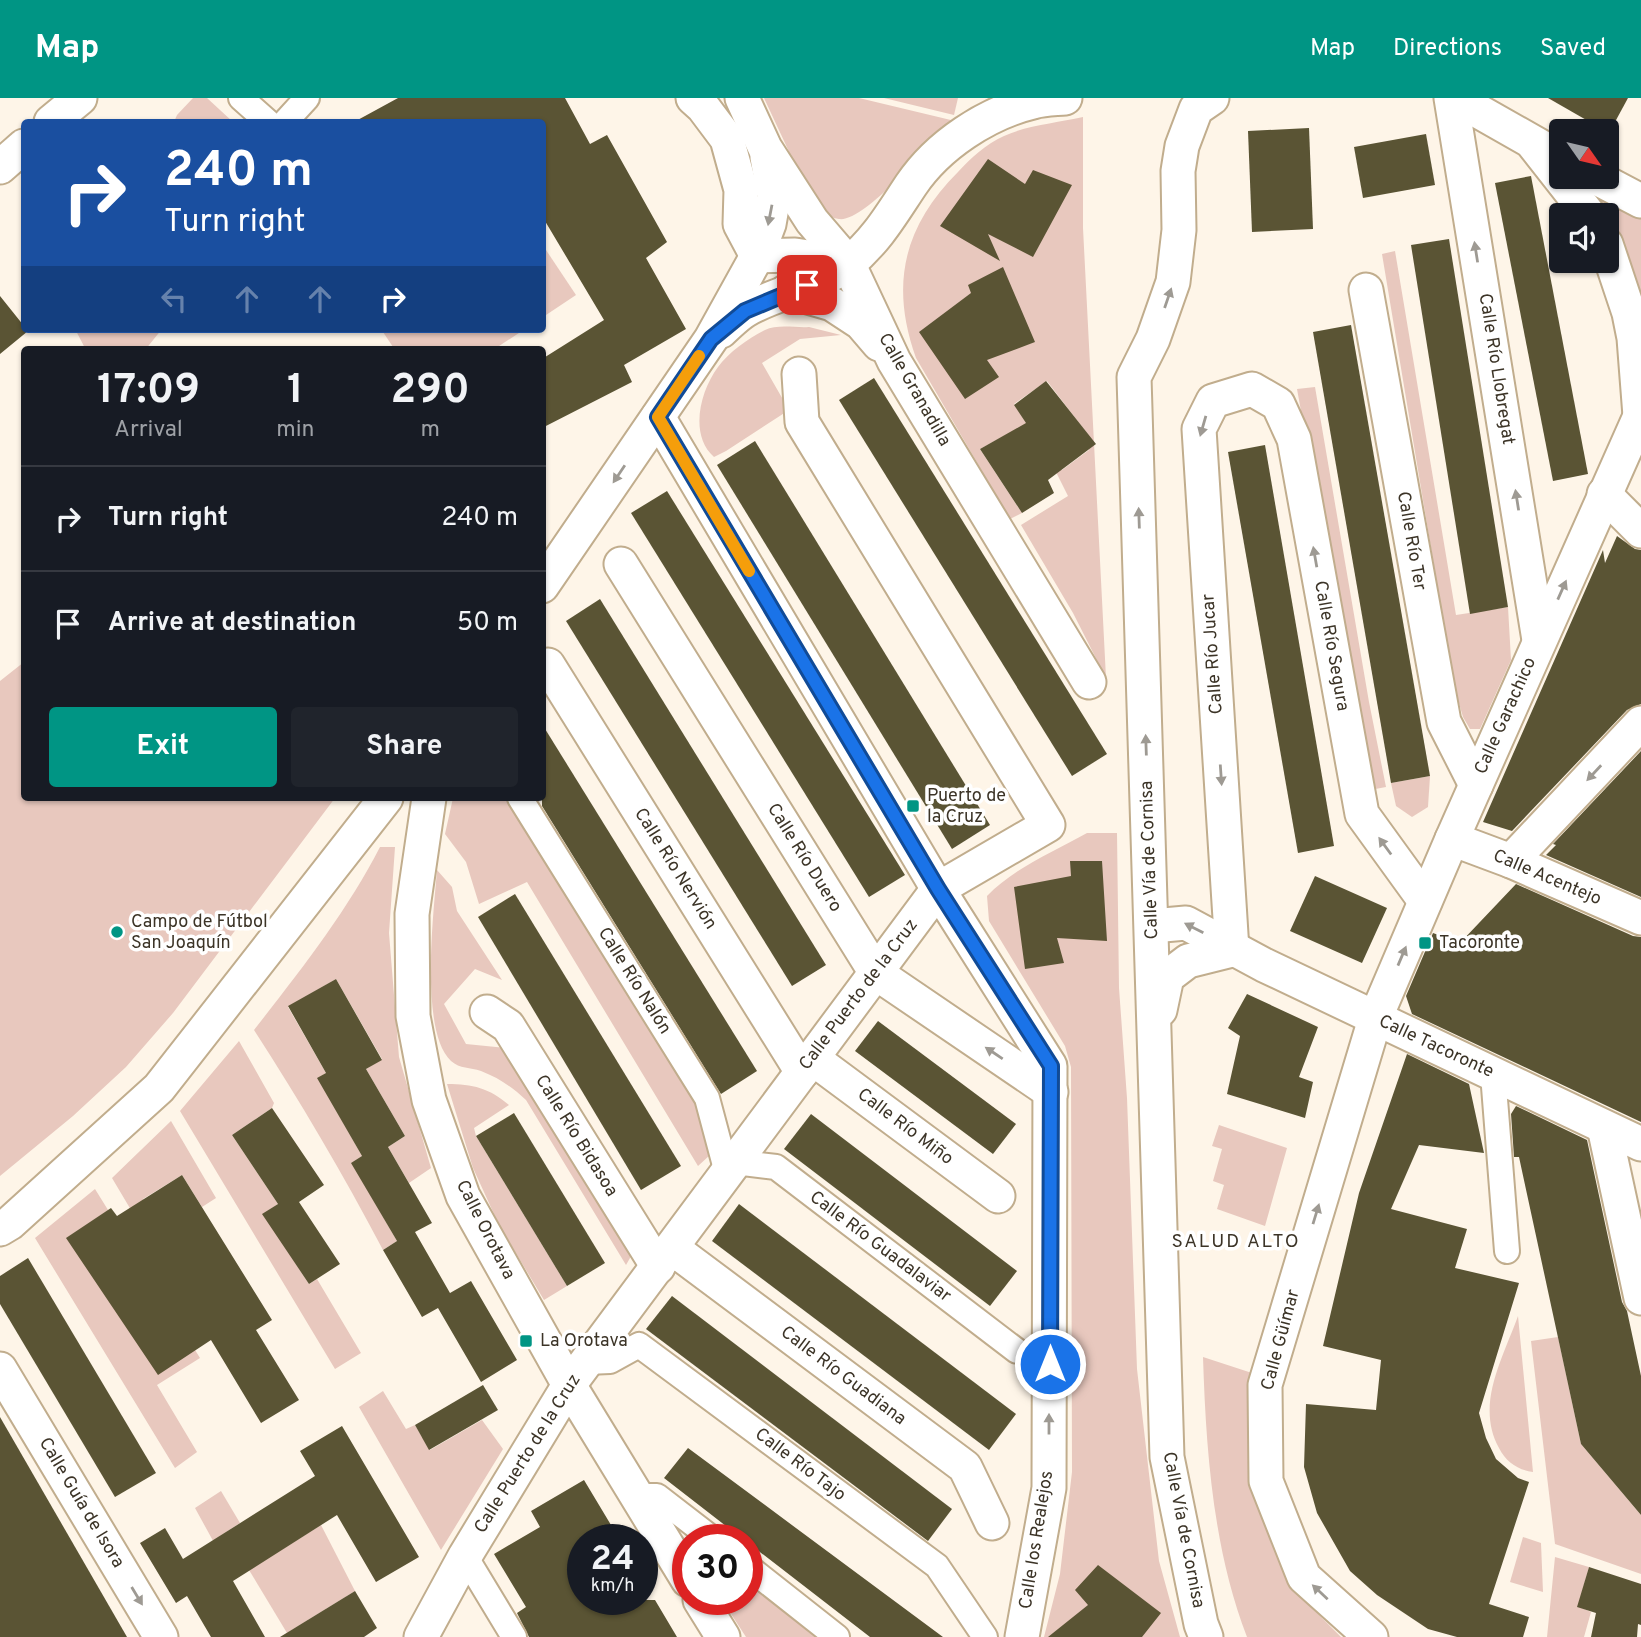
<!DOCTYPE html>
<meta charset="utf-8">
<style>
body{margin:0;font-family:Overpass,sans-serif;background:#20242c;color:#f1f3f6;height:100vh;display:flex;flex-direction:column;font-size:26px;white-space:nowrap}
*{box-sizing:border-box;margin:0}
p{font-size:23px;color:#9ea1a6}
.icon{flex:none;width:38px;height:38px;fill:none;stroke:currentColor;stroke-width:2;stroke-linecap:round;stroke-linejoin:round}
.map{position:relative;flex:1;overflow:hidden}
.drawer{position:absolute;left:21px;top:248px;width:525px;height:455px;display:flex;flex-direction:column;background:#171b24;border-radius:7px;box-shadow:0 2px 5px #0004}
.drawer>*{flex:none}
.hud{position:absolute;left:21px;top:21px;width:525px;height:214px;border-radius:7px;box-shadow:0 2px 5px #0004;background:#1a4fa0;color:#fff;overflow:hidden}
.needle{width:46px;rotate:124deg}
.buttons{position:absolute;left:1549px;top:21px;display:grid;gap:14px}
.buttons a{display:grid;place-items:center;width:70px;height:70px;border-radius:7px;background:#171b24;box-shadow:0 2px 5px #0004;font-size:35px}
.speed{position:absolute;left:567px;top:1426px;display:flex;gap:14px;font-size:35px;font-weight:700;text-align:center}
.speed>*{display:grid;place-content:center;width:91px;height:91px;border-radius:50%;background:#171b24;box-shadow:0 2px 5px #0004;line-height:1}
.speed small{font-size:18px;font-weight:400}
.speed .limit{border:10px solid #d22;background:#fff;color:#111}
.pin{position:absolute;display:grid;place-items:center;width:60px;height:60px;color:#fff;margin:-30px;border-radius:14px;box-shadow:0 4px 10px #0006}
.me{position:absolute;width:77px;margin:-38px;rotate:0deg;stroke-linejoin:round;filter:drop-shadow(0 0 5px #0008)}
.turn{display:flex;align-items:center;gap:24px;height:147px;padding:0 28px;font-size:32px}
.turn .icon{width:91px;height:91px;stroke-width:2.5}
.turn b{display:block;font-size:49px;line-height:60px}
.lanes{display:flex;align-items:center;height:66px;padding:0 28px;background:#0003;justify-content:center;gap:35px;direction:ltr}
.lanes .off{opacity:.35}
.eta{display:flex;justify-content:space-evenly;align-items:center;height:119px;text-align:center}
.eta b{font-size:42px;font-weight:700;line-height:49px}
.action{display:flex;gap:14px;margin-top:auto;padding:14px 28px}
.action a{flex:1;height:80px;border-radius:7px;background:#009584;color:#fff;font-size:28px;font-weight:700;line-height:80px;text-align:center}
.action a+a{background:#20242c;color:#f1f3f6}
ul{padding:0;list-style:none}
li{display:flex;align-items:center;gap:21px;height:105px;padding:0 28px;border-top:2px solid #363941}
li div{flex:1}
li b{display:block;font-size:26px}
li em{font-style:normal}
header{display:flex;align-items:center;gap:42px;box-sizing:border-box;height:98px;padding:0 35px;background:#009584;color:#fff}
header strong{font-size:33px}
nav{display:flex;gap:38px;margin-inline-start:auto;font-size:24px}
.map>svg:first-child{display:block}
.green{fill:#e8c8be}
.building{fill:#5a5434}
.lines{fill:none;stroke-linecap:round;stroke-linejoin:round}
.pedestrian-casing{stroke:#c1ad8d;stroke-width:28}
.minor-casing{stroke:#c1ad8d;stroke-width:37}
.pedestrian{stroke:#fff;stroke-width:24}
.minor{stroke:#fff;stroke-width:33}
.oneway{fill:#9e9a93}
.route-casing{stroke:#114b97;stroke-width:18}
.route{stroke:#1a73e8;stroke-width:12}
.slow{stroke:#f59e0b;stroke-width:12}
.poi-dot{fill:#009584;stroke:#fff;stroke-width:2.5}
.labels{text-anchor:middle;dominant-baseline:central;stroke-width:7;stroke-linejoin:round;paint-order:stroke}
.street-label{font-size:18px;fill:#3c3427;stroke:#fff}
.poi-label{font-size:18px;fill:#3c3427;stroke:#fff;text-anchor:start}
.neighbourhood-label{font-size:19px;letter-spacing:2px;fill:#3c3427;stroke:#fff}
</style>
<header>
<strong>Map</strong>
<nav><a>Map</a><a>Directions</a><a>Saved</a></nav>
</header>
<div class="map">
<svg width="1641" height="1539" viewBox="0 0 1641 1539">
<rect width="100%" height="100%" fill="#fef5e8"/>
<!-- green -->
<g class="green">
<polygon points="193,0 207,0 233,24 174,24 177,17"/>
<path d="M764,0h95l96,23 -10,7c-18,19 -81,95 -106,91 -11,-1 -19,-11 -27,-18z"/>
<polygon points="884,0 958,0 954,17"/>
<path d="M1083,19v111l23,450 -33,-65 -52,-88 47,-29 -19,-38 13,12 27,-20v-14l-42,-55 -33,23 22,33 -21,-7 -35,19 42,64 -12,6 -94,-161c-26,-73 -13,-131 42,-186 13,-14 28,-28 46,-36 24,-11 53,-13 79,-19z"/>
<polygon points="1604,96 1641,115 1641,219 1616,145 1607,129 1606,117 1600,117 1597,102"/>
<polygon points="542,146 576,197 543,219 542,219"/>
<polygon points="1395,153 1456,517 1508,509 1511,562 1480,631 1470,631 1463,619 1454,588 1382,156"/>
<path d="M809,229l32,8 -41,4 -38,24 27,47 -63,41 -12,6c-25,-22 -14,-66 4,-90 11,-15 31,-29 47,-37 12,-6 31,-2 44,-3z"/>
<polygon points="75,231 162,231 145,252 86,252"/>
<polygon points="381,231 525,231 493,252 395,252"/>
<polygon points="1315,289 1369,604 1386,689 1370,692 1297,291"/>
<polygon points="24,564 24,700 335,700 173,915 126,969 73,1018 0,1078 0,583"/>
<polygon points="1430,678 1428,709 1412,719 1396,708 1391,685"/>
<polygon points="453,700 513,700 701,1002 710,1057 698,1068 527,784 479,806 466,764 445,736"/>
<path d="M1087,735h30l2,155 8,110 10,271 22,192 21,76h-136l16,-63 12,-102 -1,-405 -6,-21 -76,-125 -2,-25c27,-28 66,-44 100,-63z"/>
<path d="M380,749h15l-6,86 10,124 32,111 -22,15 -21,-36 17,-11 -39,-67 16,-10 -46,-80 -48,28 38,66 -8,5 44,78 -10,7 45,78 -14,9c-40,-76 -83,-149 -129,-220 46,-59 92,-117 126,-183z"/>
<path d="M437,772l15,17 5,24 45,69 -27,-11 -31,35 22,40 40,4 128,203 -8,14 -100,-165c-14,-13 -27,-22 -45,-29 -11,-4 -21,-2 -30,-10 -32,-30 -17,-150 -14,-191z"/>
<polygon points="239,943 274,1005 272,1010 232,1037 278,1106 263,1116 309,1186 317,1181 361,1255 335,1271 180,1013"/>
<path d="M447,986c26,0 42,4 62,21l-35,23 2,8 91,150 -23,14 -45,-75 -26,-57z"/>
<polygon points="171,1023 216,1100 202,1109 182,1077 143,1101 229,1239 215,1248 181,1196 112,1080"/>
<polygon points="1219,1027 1287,1050 1265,1128 1217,1111 1224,1087 1213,1083 1222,1051 1212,1048"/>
<polygon points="95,1091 200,1260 157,1287 197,1354 175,1370 35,1140"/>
<path d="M1518,1218l15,156c-15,-2 -27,-10 -34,-24 -24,-43 4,-90 19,-132z"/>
<polygon points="1558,1239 1581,1346 1641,1417 1641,1476 1555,1446 1531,1243"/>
<path d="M1203,1259l52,17 33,191 27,46 26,26h-94c-34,-88 -41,-187 -44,-280z"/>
<polygon points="383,1293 406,1331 415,1327 430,1352 482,1322 503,1351 441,1452 359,1309"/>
<polygon points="221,1393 240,1425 220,1438 217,1450 195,1410"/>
<polygon points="321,1427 355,1493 287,1535 249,1472"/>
<polygon points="1523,1439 1541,1445 1543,1494 1510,1484"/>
<polygon points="1555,1459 1589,1469 1578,1508 1591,1514 1584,1539 1547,1539"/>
<polygon points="747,1470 834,1539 746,1539 722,1502 747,1502"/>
</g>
<!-- building -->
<g class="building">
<polygon points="398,0 565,0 590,46 607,37 667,144 646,160 686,231 624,267 632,284 542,330 542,261 604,222 542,118 542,24 354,24"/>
<polygon points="1548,0 1628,0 1609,35"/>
<polygon points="1309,30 1313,131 1252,134 1248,33"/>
<polygon points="1426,36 1435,87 1363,100 1354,49"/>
<polygon points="988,61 1025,86 1033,72 1072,87 1033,159 988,136 1000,163 940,128"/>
<polygon points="1531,78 1588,376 1553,383 1495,85"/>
<polygon points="1449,141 1508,509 1470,516 1411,147"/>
<polygon points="1003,169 1035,244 987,262 999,279 965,301 919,234 971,195 968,187"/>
<polygon points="0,198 24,228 24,231 28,233 0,256"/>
<polygon points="1351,227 1430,678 1391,685 1313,234"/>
<polygon points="874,280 1107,656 1072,678 839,302"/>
<polygon points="1046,283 1096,346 1048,382 1054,395 1022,415 980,351 1026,325 1014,307"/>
<polygon points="755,343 990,727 952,751 717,367"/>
<polygon points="1265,347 1334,748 1298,755 1228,354"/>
<polygon points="667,393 905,777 869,799 631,415"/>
<polygon points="1617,438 1635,451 1641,452 1641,606 1627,612 1512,733 1483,724 1603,452 1605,465"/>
<polygon points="600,501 826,867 792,888 566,523"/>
<polygon points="542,626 757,973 721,996 542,708"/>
<polygon points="1641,653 1641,799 1546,757 1556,747 1553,746"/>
<polygon points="1070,763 1102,763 1107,843 1057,840 1064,865 1025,871 1014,789 1071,778"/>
<polygon points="1315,778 1387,810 1362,865 1290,833"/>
<polygon points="1516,786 1633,838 1641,839 1641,1024 1412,916 1406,898 1433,835 1460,845"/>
<polygon points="515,796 681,1068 641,1092 478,819"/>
<polygon points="336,881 382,962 366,971 405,1038 388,1049 432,1125 415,1134 450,1195 471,1183 517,1262 481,1284 438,1210 422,1219 383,1152 397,1143 351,1065 362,1058 317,980 326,975 288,908"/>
<polygon points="1247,896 1318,929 1299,979 1313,984 1305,1020 1227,996 1240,938 1228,930"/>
<polygon points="878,923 1016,1026 993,1056 855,953"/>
<polygon points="1407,956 1469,986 1484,1055 1419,1047 1391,1111 1467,1131 1455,1170 1519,1185 1479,1315 1486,1340 1496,1361 1518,1380 1529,1384 1489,1506 1529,1519 1523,1539 1457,1539 1428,1531 1377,1497 1350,1473 1317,1415 1304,1369 1306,1306 1376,1312 1381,1262 1323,1248 1359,1095"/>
<polygon points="1516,1008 1587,1042 1622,1204 1627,1213 1641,1278 1641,1417 1581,1346 1519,1059 1514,1059 1511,1016"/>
<polygon points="272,1010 324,1087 299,1104 340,1166 309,1186 262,1116 278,1106 232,1037"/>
<polygon points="514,1015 605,1165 567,1188 476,1038"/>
<polygon points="811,1016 1017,1173 990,1208 784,1051"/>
<polygon points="182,1077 272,1222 256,1232 299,1302 261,1325 211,1242 158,1277 66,1140 111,1110 117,1118"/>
<polygon points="739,1106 1016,1316 989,1352 712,1143"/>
<polygon points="28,1160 156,1375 115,1399 0,1206 0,1178"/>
<polygon points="672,1198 952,1411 928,1443 646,1231"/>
<polygon points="483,1287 498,1312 429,1352 415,1327"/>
<polygon points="0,1319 127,1539 0,1539"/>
<polygon points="342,1328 419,1459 376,1484 337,1417 233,1483 265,1539 211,1539 187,1498 176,1505 140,1445 165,1430 183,1461 315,1378 300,1353"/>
<polygon points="688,1350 943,1539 870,1539 747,1444 747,1442 744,1442 664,1380"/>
<polygon points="584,1382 620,1442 583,1442 583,1502 655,1502 677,1539 529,1539 517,1515 526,1509 494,1456 540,1429 531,1413"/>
<polygon points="1098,1467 1161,1515 1142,1539 1048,1539 1088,1507 1075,1492"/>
<polygon points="1589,1469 1641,1486 1641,1527 1638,1526 1637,1539 1591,1539 1596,1515 1577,1509"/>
<polygon points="355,1493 377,1530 364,1539 280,1539"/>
</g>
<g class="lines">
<defs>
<g id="pedestrian">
<polyline points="241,0 268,24"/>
<polyline points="285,24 307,0"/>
<polyline points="520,700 707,1000 727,1075"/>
<polyline points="1493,976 1507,1153"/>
<polyline points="735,1064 776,1069 1017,1253"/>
<polyline points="587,1264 610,1263 639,1247 937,1468 985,1539"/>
<polyline points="637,1398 657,1398 714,1442"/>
<polyline points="465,1458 514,1539"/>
<polyline points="747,1468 837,1539"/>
</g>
<g id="minor">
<polyline points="693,0 703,9 727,41 741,92 740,126 757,158 795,157 848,165"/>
<polyline points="742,0 765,50 812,123 848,165 894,263 1089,584"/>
<polyline points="1451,0 1539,542"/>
<polyline points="1455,0 1561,60"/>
<polyline points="51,24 80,0"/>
<polyline points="1534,47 1589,117"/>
<polyline points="0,69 24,48"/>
<polyline points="1595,79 1641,103"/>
<polyline points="1606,146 1629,215 1634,240 1640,318"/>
<polyline points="1366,192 1444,624 1476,687"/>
<polyline points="787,193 832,206 861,225 879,246"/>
<path d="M721,233c8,-7 16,-16 25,-21 33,-19 72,-23 102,-46 29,-24 43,-49 63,-79 27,-40 76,-72 122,-83 10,-3 22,-3 32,-4"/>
<polyline points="658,319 938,791 1050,968 1049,1390 1022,1539"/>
<polyline points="1604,396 1641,433"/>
<polyline points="621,466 876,875 1051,994"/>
<polyline points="542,488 711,241 757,158 769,126 774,98 767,59"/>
<polyline points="548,567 802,974"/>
<polyline points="429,700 412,816 413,918 429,1002 463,1098 569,1287 688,1482"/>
<polyline points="1452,741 1511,763 1641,820"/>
<polyline points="1511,763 1641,625"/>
<polyline points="1152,828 1186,825 1264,867 1641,1046"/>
<polyline points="1232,852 1199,331 1213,303 1252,291 1278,306 1294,341 1362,716 1425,803"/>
<polyline points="1160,912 1167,879 1188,863 1232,852"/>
<polyline points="487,914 508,928 658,1169"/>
<polyline points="812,960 998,1098"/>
<polyline points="1604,1029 1641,1200"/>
<polyline points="0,1131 10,1125 159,990 386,700"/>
<polyline points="672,1150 965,1369 992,1425"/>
<polyline points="0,1271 161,1539"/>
<polyline points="700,1502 723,1539"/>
<polyline points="421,1539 465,1458 569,1287 938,791 1048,727 802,324 799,276"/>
<polyline points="1206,1539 1201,1526 1167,1359 1134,279 1153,241 1173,184 1179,132 1178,73 1182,48 1196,11 1212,0"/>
<polyline points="1371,1539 1304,1479 1266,1383 1265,1287 1375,921 1452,741 1641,316"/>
</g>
</defs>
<!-- pedestrian casing -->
<use href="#pedestrian" class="pedestrian-casing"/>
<!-- minor casing -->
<use href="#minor" class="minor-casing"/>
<!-- pedestrian -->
<use href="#pedestrian" class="pedestrian"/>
<!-- minor -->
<use href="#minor" class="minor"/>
</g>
<!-- one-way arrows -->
<defs><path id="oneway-solid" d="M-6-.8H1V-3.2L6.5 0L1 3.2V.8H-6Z" transform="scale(1.75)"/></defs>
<g class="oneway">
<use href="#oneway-solid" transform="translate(770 117) rotate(101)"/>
<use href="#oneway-solid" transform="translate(1476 154) rotate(-99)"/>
<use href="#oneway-solid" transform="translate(1168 200) rotate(-71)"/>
<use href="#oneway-solid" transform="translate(1203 328) rotate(106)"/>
<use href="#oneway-solid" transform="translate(619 376) rotate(124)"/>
<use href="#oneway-solid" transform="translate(1517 402) rotate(-99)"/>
<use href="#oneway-solid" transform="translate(1139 420) rotate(-92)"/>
<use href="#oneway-solid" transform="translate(1315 459) rotate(-100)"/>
<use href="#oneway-solid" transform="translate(1562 492) rotate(-66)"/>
<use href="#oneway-solid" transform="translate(1146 647) rotate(-92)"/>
<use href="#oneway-solid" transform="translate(1594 675) rotate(133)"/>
<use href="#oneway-solid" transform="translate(1221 677) rotate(86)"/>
<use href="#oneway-solid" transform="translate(1385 748) rotate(-126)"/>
<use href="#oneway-solid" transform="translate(1194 830) rotate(-153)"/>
<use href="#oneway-solid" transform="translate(1402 858) rotate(-67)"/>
<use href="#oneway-solid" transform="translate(994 955) rotate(-146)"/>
<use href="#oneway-solid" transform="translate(1316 1116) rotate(-73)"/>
<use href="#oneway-solid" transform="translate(1049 1326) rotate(-90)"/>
<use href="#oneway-solid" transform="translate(1320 1494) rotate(-137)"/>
<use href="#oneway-solid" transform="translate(137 1498) rotate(59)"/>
</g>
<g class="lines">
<defs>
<polyline id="route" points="807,187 745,213 711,241 658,319 938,791 1051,968 1050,1266"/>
</defs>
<!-- route casing -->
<use href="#route" class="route-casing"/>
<!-- route -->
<use href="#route" class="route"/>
<!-- slow -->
<polyline class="slow" points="699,258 658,319 749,473"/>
</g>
<!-- markers -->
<g class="poi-dot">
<rect x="906" y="701" width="14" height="14" rx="3.5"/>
<circle cx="117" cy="834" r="7"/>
<rect x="1418" y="838" width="14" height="14" rx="3.5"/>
<rect x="519" y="1236" width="14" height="14" rx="3.5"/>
</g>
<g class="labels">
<!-- street labels -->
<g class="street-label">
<text transform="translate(1496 271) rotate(81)">Calle Río Llobregat</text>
<text transform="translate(914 292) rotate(60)">Calle Granadilla</text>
<text transform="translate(1411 443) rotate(80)">Calle Río Ter</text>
<text transform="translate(1331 548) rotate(80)">Calle Río Segura</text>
<text transform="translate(1213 556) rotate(-94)">Calle Río Jucar</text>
<text transform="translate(1506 618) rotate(-66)">Calle Garachico</text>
<text transform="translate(804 760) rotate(58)">Calle Río Duero</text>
<text transform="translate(1150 762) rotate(-92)">Calle Vía de Cornisa</text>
<text transform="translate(675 771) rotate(58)">Calle Río Nervión</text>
<text transform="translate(1547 780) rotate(23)">Calle Acentejo</text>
<text transform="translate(634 883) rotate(58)">Calle Río Nalón</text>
<text transform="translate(859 897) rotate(-53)">Calle Puerto de la Cruz</text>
<text transform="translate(1436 949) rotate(25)">Calle Tacoronte</text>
<text transform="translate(905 1029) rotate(37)">Calle Río Miño</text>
<text transform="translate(576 1038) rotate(58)">Calle Río Bidasoa</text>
<text transform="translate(485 1132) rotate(63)">Calle Orotava</text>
<text transform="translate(880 1149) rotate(37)">Calle Río Guadalaviar</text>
<text transform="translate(1281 1242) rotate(-75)">Calle Güímar</text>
<text transform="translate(843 1278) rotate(37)">Calle Río Guadiana</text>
<text transform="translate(528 1356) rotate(-58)">Calle Puerto de la Cruz</text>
<text transform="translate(800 1367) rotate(37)">Calle Río Tajo</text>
<text transform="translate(81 1405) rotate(59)">Calle Guía de Isora</text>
<text transform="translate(1183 1432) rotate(79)">Calle Vía de Cornisa</text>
<text transform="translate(1037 1442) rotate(-81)">Calle los Realejos</text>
</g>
<!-- poi labels -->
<g class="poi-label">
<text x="927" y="698">Puerto de<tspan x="927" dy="21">la Cruz</tspan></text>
<text x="131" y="824">Campo de Fútbol<tspan x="131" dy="21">San Joaquín</tspan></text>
<text x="1439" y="845">Tacoronte</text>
<text x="540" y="1243">La Orotava</text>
</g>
<!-- neighbourhood labels -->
<g class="neighbourhood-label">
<text x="1236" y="1144">SALUD ALTO</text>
</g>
</g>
</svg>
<div class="buttons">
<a><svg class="needle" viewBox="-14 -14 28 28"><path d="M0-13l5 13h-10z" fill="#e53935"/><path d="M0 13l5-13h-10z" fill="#9ea1a6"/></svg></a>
<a><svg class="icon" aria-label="sound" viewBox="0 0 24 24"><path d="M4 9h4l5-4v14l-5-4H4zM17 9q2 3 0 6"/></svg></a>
</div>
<div class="speed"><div>24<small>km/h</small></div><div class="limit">30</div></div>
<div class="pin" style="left:807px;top:187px;background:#d93025"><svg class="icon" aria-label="arrive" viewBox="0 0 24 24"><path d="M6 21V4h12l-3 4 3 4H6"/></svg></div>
<svg class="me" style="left:1050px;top:1266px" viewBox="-20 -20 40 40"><circle r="17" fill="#1a73e8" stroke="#fff" stroke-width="3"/><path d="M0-11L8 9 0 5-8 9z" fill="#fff"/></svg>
<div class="hud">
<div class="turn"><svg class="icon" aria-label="right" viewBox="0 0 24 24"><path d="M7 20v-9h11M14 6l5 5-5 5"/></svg><div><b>240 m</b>Turn right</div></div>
<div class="lanes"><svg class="icon off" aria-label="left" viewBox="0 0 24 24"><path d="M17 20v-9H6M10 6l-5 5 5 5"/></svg><svg class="icon off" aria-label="ahead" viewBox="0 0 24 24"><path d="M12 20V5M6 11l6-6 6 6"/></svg><svg class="icon off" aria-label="ahead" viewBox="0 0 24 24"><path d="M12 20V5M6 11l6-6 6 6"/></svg><svg class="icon" aria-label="right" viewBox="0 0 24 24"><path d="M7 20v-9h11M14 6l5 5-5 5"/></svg></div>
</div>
<section class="drawer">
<div class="eta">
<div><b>17:09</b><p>Arrival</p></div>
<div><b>1</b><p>min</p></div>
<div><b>290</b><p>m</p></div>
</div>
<ul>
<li><svg class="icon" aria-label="right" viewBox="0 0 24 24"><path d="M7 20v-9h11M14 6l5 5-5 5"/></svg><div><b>Turn right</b></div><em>240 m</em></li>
<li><svg class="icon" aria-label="arrive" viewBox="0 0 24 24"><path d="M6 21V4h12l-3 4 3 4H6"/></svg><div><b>Arrive at destination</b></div><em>50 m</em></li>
</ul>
<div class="action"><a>Exit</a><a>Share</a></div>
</section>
</div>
